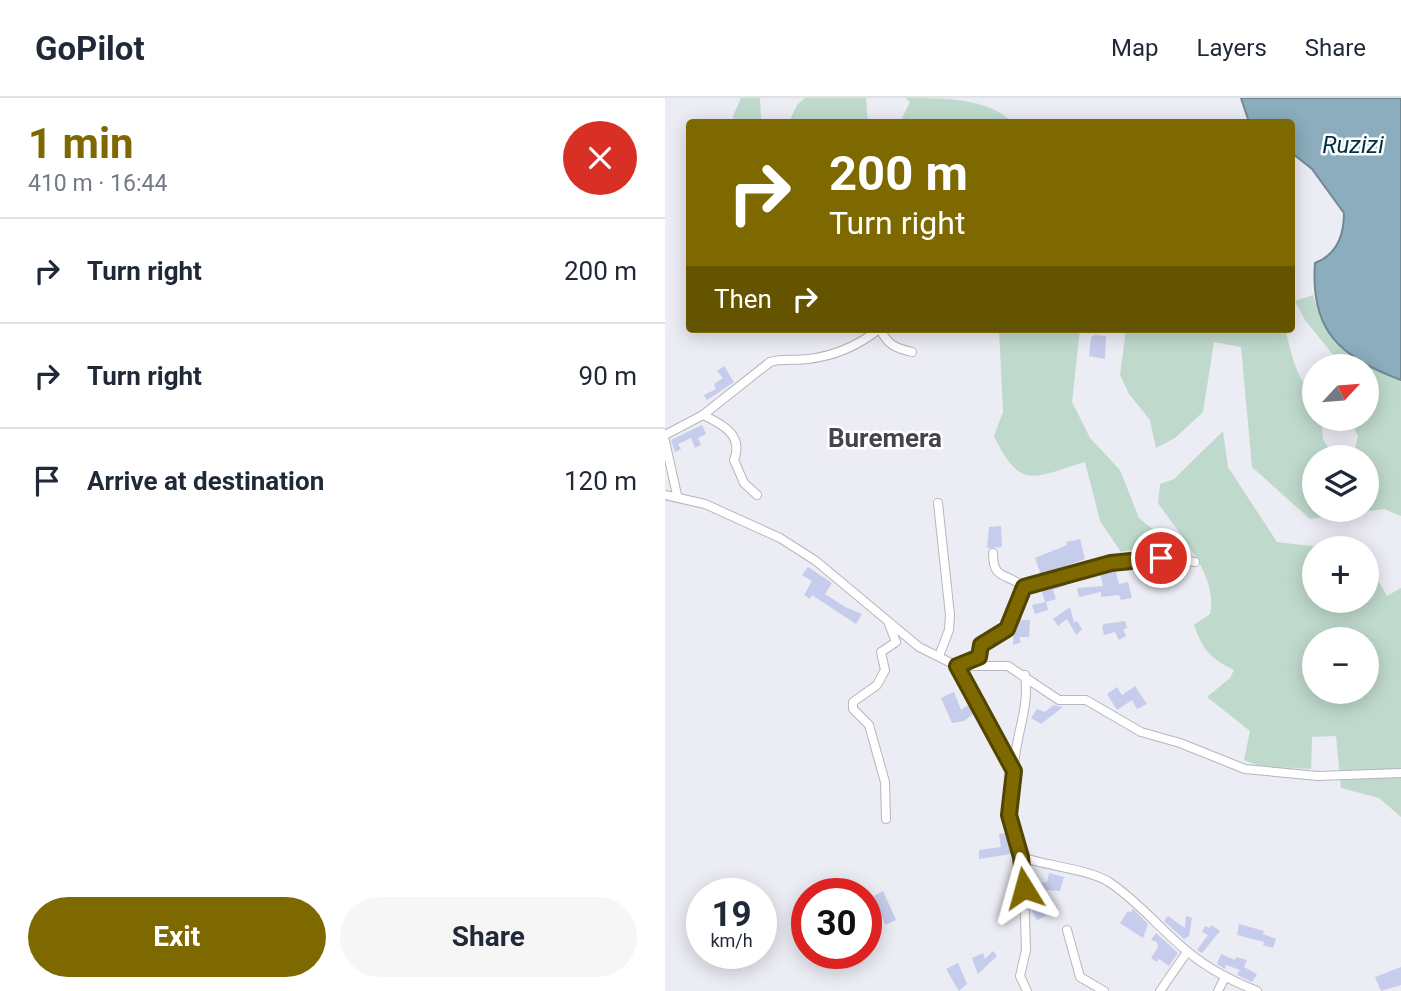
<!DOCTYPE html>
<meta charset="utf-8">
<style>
body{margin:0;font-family:Roboto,sans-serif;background:#f6f6f7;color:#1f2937;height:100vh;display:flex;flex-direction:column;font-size:26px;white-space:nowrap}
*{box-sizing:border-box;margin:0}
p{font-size:23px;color:#747a83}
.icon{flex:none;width:38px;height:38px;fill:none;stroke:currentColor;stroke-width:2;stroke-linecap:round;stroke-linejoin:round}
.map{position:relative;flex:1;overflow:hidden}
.details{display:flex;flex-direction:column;background:#fff;width:665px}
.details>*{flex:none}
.guide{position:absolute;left:21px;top:21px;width:609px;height:214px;border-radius:7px;box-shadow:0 4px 18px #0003;background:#7e6901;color:#fff;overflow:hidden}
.needle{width:46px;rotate:64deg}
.controls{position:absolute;left:637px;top:256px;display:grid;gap:14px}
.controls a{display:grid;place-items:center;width:77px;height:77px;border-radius:50%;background:#fff;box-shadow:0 4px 18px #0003;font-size:35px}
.speed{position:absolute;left:21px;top:780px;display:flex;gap:14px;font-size:35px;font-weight:700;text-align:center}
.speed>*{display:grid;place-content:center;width:91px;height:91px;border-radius:50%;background:#fff;box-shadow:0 4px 18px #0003;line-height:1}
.speed small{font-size:18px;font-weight:400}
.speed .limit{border:10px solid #d22;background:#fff;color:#111}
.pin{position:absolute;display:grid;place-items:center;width:60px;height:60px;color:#fff;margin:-30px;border:4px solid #fff;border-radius:50%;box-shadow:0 2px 7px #0007}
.me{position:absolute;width:77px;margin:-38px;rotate:352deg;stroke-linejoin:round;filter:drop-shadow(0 0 5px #0008)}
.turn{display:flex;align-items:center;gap:24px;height:147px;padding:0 28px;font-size:32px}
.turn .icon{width:91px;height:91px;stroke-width:2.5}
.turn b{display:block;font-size:49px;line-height:60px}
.then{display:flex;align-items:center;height:66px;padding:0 28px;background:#0003;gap:14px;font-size:26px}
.round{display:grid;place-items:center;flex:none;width:74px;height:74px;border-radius:37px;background:#f6f6f7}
.summary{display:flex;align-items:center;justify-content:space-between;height:119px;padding:0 28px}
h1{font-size:42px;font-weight:700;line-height:52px;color:#7e6901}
.cta{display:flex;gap:14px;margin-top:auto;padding:14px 28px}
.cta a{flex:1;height:80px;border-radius:42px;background:#7e6901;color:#fff;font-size:28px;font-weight:700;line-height:80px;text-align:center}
.cta a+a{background:#f6f6f7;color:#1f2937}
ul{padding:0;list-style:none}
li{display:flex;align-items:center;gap:21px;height:105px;padding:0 28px;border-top:2px solid #e0e1e3}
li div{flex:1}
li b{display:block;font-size:26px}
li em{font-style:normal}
header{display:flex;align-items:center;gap:42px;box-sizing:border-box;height:98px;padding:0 35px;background:#fff;border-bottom:2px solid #e0e1e3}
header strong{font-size:33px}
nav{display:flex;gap:38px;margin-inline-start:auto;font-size:24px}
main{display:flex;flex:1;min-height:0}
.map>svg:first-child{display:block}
.green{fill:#bfdacc;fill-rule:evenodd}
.water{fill:#8badbd;stroke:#708894;stroke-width:2}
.building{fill:#c6cceb}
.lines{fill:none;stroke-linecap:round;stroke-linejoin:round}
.minor-casing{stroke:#b5b6be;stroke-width:10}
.minor{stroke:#fff;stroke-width:8}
.route-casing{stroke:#524401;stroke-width:18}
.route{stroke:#7e6901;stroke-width:12}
.labels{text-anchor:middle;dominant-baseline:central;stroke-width:5;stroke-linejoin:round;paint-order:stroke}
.water-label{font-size:24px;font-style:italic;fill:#003244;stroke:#fff}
.quarter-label{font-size:26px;font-weight:bold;fill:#44454c;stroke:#fff}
</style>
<header>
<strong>GoPilot</strong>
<nav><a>Map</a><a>Layers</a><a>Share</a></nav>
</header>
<main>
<section class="details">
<div class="summary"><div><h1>1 min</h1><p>410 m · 16:44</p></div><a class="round" style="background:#d93025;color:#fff"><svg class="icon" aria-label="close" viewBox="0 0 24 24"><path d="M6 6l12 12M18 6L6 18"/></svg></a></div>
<ul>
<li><svg class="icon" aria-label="right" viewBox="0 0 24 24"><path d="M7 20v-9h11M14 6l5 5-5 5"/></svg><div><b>Turn right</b></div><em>200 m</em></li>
<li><svg class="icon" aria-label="right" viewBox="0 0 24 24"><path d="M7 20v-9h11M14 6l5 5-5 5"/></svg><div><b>Turn right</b></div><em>90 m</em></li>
<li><svg class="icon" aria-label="arrive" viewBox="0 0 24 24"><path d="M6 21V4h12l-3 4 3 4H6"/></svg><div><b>Arrive at destination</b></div><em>120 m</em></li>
</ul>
<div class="cta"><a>Exit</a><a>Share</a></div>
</section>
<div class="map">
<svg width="736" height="893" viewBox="0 0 736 893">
<rect width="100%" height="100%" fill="#ebecf4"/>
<!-- green -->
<g class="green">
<polygon points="76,0 95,0 96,21 99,24 69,24 68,18"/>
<polygon points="140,0 201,0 203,24 124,24 132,7"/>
<path d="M241,0c39,0 81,0 106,24h-112l10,-20z"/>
<path d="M648,197c15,50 40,67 88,85v136l-17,-7 -74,10 -58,-52 -11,-120 -27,-5 -11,70 -28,26 -19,10 -6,-28 -21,-26 -9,-19 6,-46h159c7,26 11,49 29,68v21h7l2,21 11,18h-20v52h53v-52h-14l5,-21 -9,-18h18v-52h-25l-37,-46 -10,-19z"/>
<path d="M334,231h81l-8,73 18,36 30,32 19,48 29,24 -47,10 -21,-31 -15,-59c-51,15 -64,30 -91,-26l9,-24z"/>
<path d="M558,333l5,36 49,75 50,6h-13v52h53v-39l20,35 14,-8v229l-22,-19 -38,-10 -5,-52 -24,1 -1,32 -51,-3 -16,-6 6,-29 -43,-34 23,-19 4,-8c-23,-11 -32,-21 -40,-45l16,-11c9,-39 -32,-81 -52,-111l2,-19 14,-5zM649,541h53v52h-53z"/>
</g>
<!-- water -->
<path class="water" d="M576,0h160v282c-61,-23 -91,-49 -86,-117 21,-8 29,-26 29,-50l-32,-44 -20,-16 -1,-31h-42z"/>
<!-- building -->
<g class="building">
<polygon points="430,237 441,238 440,261 424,258 426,239"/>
<polygon points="59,268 69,284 42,302 39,297 51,291 49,286 58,280 52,273"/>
<polygon points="37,327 41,336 33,340 36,347 30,350 26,340 13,346 16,351 10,354 6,342"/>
<polygon points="336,428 337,449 322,450 324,429"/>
<polygon points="415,441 420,461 376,477 370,460 402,447 401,444"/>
<polygon points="143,469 167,485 160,496 180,509 197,516 191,526 147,497 145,501 139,497 147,483 137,477"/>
<polygon points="450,471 454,486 463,484 467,500 456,502 454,497 436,499 436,494 414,499 412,490 438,488 435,474"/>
<polygon points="401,483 402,487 388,492 391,501 381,504 383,512 370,516 367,507 380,504 376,491"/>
<polygon points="405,509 409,524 412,523 417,531 411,537 402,521 393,528 388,521"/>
<polygon points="354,522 365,522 364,539 354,539 356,544 348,547 349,532"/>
<polygon points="460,523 462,530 458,531 461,538 454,542 450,534 439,537 437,529 439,526"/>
<polygon points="470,588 482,606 472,611 467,602 452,612 442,596 452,589 457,597"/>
<polygon points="289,594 296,612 303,607 309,615 299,623 287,625 276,600"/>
<polygon points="389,607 398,609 376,626 366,620 372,611 380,614"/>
<polygon points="342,735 346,756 314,761 314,752 336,749 334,736"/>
<polygon points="384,775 399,779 395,793 378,792 378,795 370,796 381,818 372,822 367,813 365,785 382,784"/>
<polygon points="218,793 231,822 220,827 209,798"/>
<polygon points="468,811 483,826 478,840 455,825 463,813 465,815"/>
<polygon points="503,818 520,830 521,818 527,820 524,838 519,841 499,823"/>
<polygon points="574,826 599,833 598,836 611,841 608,850 598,847 599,844 572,837"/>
<polygon points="546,827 555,833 537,855 532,852 543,837 537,834 540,828 544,830"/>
<polygon points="491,835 513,855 504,868 494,861 492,864 486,860 493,849 492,844 486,842"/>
<polygon points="328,853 332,858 313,876 307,860 318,855 320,861"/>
<polygon points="556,856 570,862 571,859 582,862 579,869 592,876 587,884 572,877 575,872 561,867 560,871 552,866"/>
<polygon points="293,865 302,886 294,893 281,871"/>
<polygon points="736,869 736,887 716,893 710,879"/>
</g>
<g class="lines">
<defs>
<g id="minor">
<path d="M215,231c8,16 15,19 32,23"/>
<path d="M38,317c19,9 41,20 31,45l10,23 13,12"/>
<path d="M0,337l38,-20 67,-53c13,-4 25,-1 38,-3 26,-3 51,-14 71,-30"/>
<polyline points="0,343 12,397"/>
<polyline points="0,397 40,406 115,440 151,463 254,549 292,568 343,568 394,602 421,602 476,634 515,645 580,671 653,678 736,675"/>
<polyline points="273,405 285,517 284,532 274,558"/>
<path d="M328,455c0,28 13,19 31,34l-17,42 -26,16 -2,13 -22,8 57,105 -5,44 12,42 3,31 2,62 -6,26 7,15"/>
<path d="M359,489c58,-19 109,-35 171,-25"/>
<path d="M349,670c1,-32 16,-60 11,-93"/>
<polyline points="221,721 220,684 204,627 188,611 188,604 212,587 220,572 216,554 231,544 224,526"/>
<path d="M356,759c26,9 67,12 88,25 29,19 52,48 78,69 21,18 45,30 70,40"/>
<polyline points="402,832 415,879 439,893"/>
<polyline points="495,893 522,854"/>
<polyline points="553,893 560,879"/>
</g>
</defs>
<!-- minor casing -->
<use href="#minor" class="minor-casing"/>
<!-- minor -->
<use href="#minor" class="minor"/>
</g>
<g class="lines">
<defs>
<polyline id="route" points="359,790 356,759 344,717 349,673 292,568 314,559 316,547 342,531 359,489 446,465 496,460"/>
</defs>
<!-- route casing -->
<use href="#route" class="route-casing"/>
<!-- route -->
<use href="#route" class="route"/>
</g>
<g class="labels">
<!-- water labels -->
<g class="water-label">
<text x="688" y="47">Ruzizi</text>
</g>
<!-- quarter labels -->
<g class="quarter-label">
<text x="220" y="340">Buremera</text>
</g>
</g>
</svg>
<div class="controls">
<a><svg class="needle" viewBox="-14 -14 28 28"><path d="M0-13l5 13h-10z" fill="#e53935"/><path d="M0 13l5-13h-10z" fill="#747a83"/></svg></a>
<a><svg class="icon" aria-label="layers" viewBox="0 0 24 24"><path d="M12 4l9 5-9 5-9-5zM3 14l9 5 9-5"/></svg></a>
<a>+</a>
<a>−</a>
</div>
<div class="speed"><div>19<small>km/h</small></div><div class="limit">30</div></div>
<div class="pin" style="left:496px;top:460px;background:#d93025"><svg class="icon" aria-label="arrive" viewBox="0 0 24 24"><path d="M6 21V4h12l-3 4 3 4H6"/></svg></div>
<svg class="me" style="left:359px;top:790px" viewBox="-20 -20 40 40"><path d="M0-17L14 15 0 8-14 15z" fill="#7e6901" stroke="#fff" stroke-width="4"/></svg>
<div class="guide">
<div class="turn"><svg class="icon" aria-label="right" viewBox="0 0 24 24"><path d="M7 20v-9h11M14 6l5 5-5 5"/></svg><div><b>200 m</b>Turn right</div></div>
<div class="then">Then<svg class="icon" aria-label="right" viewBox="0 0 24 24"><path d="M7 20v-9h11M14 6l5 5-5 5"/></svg></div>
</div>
</div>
</main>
